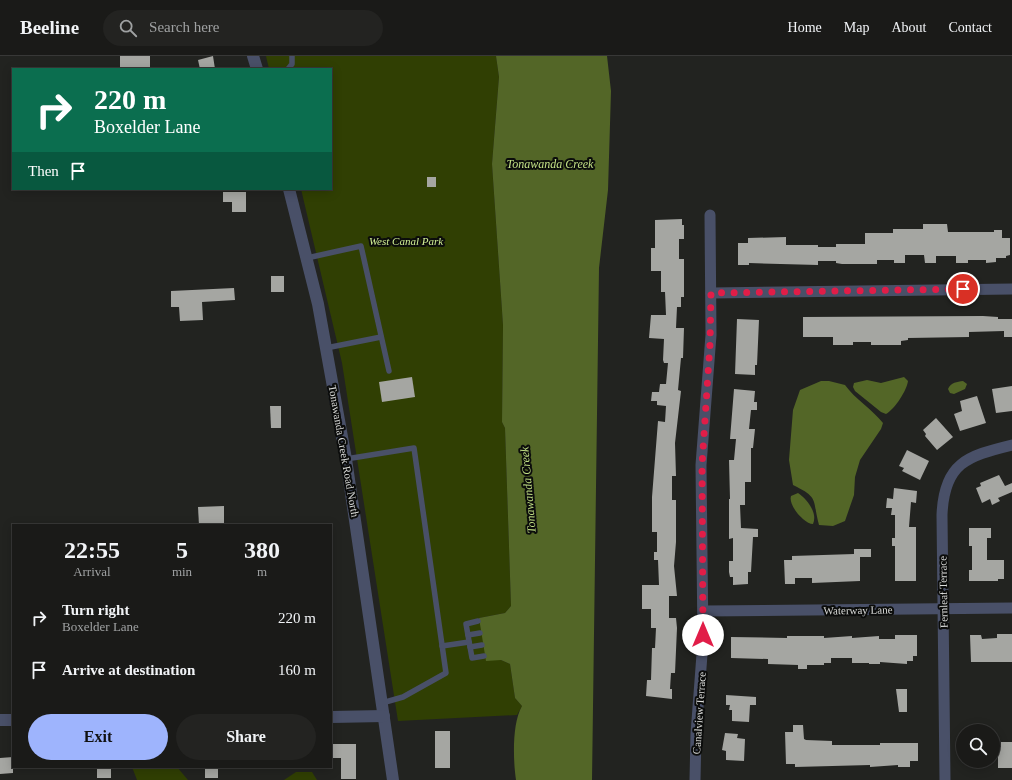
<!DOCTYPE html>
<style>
body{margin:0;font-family:"Times New Roman",serif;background:#232321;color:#f1f3f6;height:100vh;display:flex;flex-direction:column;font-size:15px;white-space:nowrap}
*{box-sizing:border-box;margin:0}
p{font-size:13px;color:#9fa1a2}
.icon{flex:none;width:22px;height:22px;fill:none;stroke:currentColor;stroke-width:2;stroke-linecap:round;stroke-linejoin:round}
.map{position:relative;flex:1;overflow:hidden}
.details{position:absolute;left:12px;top:468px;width:320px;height:244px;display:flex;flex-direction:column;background:#1a1a18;border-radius:0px;box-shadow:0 2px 10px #0003,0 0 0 1px #383837}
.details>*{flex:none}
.top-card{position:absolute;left:12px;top:12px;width:320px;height:122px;border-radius:0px;box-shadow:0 2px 10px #0003,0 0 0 1px #383837;background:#0b6e4f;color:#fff;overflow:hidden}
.tools{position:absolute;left:956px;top:668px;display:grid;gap:8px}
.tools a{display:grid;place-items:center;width:44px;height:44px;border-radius:50%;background:#1a1a18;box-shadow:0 2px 10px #0003,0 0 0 1px #383837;font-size:20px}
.pin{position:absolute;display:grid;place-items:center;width:34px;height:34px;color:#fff;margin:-17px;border:2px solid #fff;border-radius:50%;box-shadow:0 1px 4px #0007}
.me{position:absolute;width:44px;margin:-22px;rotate:0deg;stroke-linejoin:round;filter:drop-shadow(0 0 3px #0008)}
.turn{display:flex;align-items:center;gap:14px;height:84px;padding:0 16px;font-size:18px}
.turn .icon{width:52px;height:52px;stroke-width:2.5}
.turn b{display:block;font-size:28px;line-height:34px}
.then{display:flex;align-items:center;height:38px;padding:0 16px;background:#0003;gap:8px;font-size:15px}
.eta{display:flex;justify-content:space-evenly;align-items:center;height:68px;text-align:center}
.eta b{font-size:24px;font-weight:600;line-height:28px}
.action{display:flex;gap:8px;margin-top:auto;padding:8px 16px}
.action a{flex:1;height:46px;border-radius:24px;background:#9eb4fd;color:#111;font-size:16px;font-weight:600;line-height:46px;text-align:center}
.action a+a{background:#232321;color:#f1f3f6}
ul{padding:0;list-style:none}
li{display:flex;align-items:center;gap:12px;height:52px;padding:0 16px}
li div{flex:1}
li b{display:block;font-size:15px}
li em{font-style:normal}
header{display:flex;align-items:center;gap:24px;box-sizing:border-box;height:56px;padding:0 20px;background:#1a1a18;border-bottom:1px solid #383837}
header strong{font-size:19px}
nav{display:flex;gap:22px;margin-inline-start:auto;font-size:14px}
.search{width:280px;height:36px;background:#232321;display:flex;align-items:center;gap:10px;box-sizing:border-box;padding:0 14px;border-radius:22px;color:#9fa1a2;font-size:15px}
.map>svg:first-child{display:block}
.green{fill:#303f03}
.water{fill:#536627}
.building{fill:#a5a6a2}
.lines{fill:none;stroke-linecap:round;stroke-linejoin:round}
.service{stroke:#495068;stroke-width:5.5}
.minor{stroke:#495068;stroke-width:11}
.tertiary{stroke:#495068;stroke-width:12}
.route{stroke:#e11d48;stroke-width:7;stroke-dasharray:0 12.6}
.labels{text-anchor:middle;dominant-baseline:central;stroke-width:4;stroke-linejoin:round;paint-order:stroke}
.park-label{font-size:11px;font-style:italic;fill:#d1ef94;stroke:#0b0c0b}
.street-label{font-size:11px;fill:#dcdddb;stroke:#0b0c0b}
.water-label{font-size:12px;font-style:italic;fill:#c2e085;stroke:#0b0c0b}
</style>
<header>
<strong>Beeline</strong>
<div class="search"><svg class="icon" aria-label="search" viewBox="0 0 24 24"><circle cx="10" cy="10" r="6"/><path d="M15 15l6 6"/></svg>Search here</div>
<nav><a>Home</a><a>Map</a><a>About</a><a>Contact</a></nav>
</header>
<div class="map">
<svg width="1012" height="724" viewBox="0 0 1012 724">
<rect width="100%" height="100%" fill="#222320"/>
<!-- green -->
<g class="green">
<polygon points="266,0 496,0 499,21 492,108 503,269 502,366 505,372 511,550 505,557 479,562 501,604 510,608 515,642 522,650 517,659 398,665 342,307 301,133 331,133 331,13 269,13"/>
<polygon points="132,711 177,711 188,724 137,724"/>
<polygon points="296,716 312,716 317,724 284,724"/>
</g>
<!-- water -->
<g class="water">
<path d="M496,0h111l4,35 -3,99 -9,78 -7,512h-76c-3,-20 -4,-57 6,-74l-7,-8 -5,-34 -9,-4 -15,1 -7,-43 26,-5 6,-7 -6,-178 -3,-6 1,-97 -11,-161 7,-87z"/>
<path d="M904,321l4,4c-1,9 -13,28 -22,33l-5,-2 -26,-21 -2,-4 1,-4 13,-3 14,3z"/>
<path d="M821,325h8l16,4c10,14 27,24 38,38l-2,6 -21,31 -5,17 -1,18 -9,26 -12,5 -14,-1c-7,-25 1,-27 -26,-40l-4,-25 4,-50 7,-20z"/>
<path d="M963,325l4,3 -2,5 -11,5 -4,-1 -2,-4c3,-7 9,-7 15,-8z"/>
<path d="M798,437c9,6 20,20 15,31 -9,0 -25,-19 -22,-28z"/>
</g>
<!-- building -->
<g class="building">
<rect x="120" y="0" width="30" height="12"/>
<polygon points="213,0 215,13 200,13 198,4"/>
<rect x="427" y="121" width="9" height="10"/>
<polygon points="223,136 246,136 246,156 232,156 232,146 223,146"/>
<polygon points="682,163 682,169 684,169 684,183 679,183 679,203 684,203 684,241 681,241 681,251 677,251 676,272 684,272 683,302 681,302 678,334 681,335 675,387 676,420 672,420 672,444 676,444 676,486 674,510 677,540 669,540 669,562 676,562 677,572 675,617 671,617 670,633 672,633 672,643 646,640 647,624 651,624 652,592 655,592 656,572 651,572 651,553 642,553 642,529 659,529 658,504 654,504 654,496 657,496 657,476 652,476 652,441 658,365 665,366 666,350 657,349 657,345 651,345 652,336 659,336 660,328 666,328 668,307 664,307 663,304 664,283 649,282 651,259 666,259 665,236 661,236 661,215 651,215 651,192 655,192 655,164"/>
<polygon points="923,168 947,168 948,176 994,176 994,174 1002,174 1002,182 1010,182 1010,199 1006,200 1006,202 996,202 996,206 986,207 986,204 968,204 968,207 956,207 956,200 936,200 936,207 925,207 924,199 905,199 905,207 894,207 894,204 877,204 877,208 842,208 836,207 836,205 818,205 818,209 749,207 749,209 738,209 738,187 748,187 748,182 786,181 786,189 818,189 818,191 836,191 836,188 865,188 865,177 893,177 893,173 923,173"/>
<rect x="271" y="220" width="13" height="16"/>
<polygon points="234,232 235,244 202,246 203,264 180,265 179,251 171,251 171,235"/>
<polygon points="983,260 998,261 998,263 1012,263 1012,281 1004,281 1004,275 969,276 969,281 908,282 908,284 901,285 901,289 871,289 871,286 853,286 853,289 833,289 833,281 803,281 803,261"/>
<polygon points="737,263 759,264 757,309 755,309 755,319 735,318"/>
<polygon points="412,321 415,341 382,346 379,326"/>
<polygon points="1012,330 1012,355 996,357 992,333"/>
<polygon points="734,333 755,335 754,346 757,346 757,354 751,354 749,373 755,373 753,392 751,392 751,426 745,426 745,449 740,449 741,472 758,473 758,481 753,481 751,516 748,516 748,528 733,529 733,521 730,521 729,516 729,505 733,505 733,482 729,483 729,443 730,443 729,404 734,404 736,383 730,383"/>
<polygon points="977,340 986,367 960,375 954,358 962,355 960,345"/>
<polygon points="270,350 281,350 281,372 271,372"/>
<polygon points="936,362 953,381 937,394 925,380 926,378 923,374"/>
<polygon points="907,394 929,405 920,424 902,415 904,412 899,410"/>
<polygon points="999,419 1005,430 1012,427 1012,436 998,442 1000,445 992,449 990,443 982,447 976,432 981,430 980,427"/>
<polygon points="894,432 917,435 916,447 911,446 909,471 916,471 916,525 895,525 895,490 892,490 892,482 895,482 895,459 891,459 892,452 886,452 887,442 893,443"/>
<polygon points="224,450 224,469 199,469 198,451"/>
<polygon points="969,472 991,472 991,482 987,482 987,504 1004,504 1004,523 998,523 998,525 969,525 969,514 972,514 972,490 969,490"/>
<polygon points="854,493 871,493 871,501 860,501 860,525 812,527 812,522 795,522 795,528 785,528 784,504 792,504 792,500 854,498"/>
<polygon points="997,578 1012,578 1012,606 971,606 970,579 981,579 982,583 997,582"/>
<polygon points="895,579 917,579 917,600 913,600 913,605 907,605 907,608 880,606 880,608 869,608 869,607 852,607 852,602 831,602 831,607 824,607 824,609 807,609 807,613 798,613 798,609 768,608 768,603 731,602 731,581 787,582 787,580 824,580 824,582 852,580 852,582 879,580 879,583 895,583"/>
<polygon points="896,633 907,633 907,656 899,656"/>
<polygon points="726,639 756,641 756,649 750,649 749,666 732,665 732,654 729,654 730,649 726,649"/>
<polygon points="793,669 803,669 804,683 806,684 832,685 832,689 880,689 880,687 918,687 918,705 910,705 910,711 898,711 898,709 870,711 870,709 795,711 795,708 786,708 785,676 793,676"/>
<rect x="435" y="675" width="15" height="37"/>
<polygon points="725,677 738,678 737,682 745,683 744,705 726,704 726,695 722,694"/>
<polygon points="1001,686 1012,686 1012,712 998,712 998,691 1001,691"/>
<polygon points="332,688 356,688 356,723 341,723 341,702 332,702"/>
<polygon points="13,701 13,717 0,718 0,702"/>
<rect x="97" y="711" width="14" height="11"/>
<rect x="205" y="711" width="13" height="11"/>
</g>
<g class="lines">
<!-- service -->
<g class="service">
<polyline points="288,13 292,8 292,0"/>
<polyline points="307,202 361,190 389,315"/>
<polyline points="326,292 381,281"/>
<polyline points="346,403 414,392 446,617 403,641 382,647"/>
<polyline points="478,565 466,568 472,602 484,600"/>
<polyline points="468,579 480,577"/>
<polyline points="442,590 469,586"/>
<polyline points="470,591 482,589"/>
</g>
<!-- minor -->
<g class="minor">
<polyline points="711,237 1012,233"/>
<polyline points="704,555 1012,552"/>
<polyline points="695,724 696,678 703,585 701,409 711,279 710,159"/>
<path d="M945,724l-3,-265c2,-52 25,-59 70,-70"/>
</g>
<!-- tertiary -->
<g class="tertiary">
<polyline points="253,0 257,13"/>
<polyline points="289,133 318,248 346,403 393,724"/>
<polyline points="331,661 384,660"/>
<polyline points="0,664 13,664"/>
</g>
</g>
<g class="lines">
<!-- route -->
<polyline class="route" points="703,579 702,409 710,288 711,237 963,233"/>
</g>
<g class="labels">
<!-- park labels -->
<g class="park-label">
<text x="406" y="185">West Canal Park</text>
</g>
<!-- street labels -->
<g class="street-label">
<text transform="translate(344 395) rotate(80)">Tonawanda Creek Road North</text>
<text transform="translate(943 536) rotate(-91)">Fernleaf Terrace</text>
<text transform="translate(858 554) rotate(-1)">Waterway Lane</text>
<text transform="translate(699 657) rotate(-86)">Canalview Terrace</text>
</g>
<!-- water labels -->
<g class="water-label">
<text x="550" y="108">Tonawanda Creek</text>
<text transform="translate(528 434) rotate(-95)">Tonawanda Creek</text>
</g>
</g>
</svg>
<div class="tools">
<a><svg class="icon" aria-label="search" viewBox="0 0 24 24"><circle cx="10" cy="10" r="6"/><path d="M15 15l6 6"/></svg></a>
</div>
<div class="pin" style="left:963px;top:233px;background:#d93025"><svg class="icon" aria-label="arrive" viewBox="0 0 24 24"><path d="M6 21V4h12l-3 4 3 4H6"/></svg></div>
<svg class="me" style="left:703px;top:579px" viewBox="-20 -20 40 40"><circle r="19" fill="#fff"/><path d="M0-13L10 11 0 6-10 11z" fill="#e11d48"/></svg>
<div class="top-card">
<div class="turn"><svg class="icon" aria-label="right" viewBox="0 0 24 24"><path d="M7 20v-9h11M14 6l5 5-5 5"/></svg><div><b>220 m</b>Boxelder Lane</div></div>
<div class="then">Then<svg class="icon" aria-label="arrive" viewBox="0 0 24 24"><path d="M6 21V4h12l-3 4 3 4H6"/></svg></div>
</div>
<section class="details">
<div class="eta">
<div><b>22:55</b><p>Arrival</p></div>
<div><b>5</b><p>min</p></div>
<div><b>380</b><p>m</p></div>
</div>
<ul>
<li><svg class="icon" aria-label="right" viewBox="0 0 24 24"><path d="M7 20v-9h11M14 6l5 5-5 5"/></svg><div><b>Turn right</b><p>Boxelder Lane</p></div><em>220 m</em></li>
<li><svg class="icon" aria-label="arrive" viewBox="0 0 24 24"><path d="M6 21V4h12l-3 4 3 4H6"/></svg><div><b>Arrive at destination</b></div><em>160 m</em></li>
</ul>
<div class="action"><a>Exit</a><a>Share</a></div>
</section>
</div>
